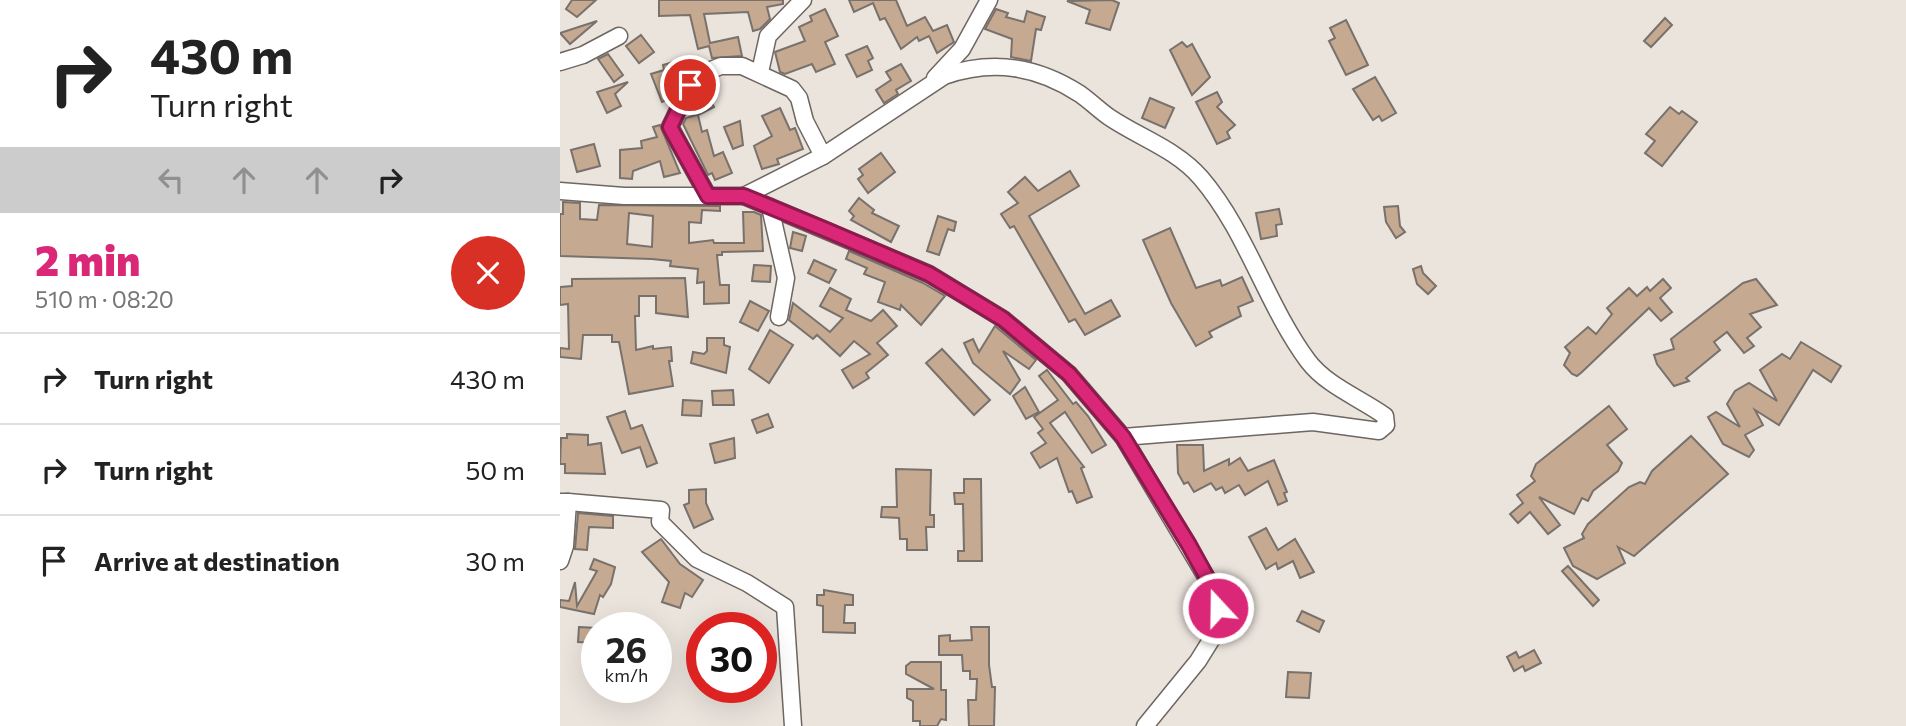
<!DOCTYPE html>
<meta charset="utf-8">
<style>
body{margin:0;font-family:Commissioner,sans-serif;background:#f6f6f6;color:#222;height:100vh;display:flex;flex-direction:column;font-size:26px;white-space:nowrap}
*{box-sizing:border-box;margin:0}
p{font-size:23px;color:#767676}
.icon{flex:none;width:38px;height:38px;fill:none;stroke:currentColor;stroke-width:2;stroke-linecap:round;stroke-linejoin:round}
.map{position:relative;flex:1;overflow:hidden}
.drawer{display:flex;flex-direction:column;background:#fff;width:560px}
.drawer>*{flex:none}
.guide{background:#fff;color:#222;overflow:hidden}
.speed{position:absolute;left:21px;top:612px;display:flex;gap:14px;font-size:35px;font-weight:700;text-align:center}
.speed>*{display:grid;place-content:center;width:91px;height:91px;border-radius:50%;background:#fff;box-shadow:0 7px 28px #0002;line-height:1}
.speed small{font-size:18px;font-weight:400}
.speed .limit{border:10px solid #d22;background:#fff;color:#111}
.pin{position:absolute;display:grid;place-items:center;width:60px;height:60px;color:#fff;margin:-30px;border:4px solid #fff;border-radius:50%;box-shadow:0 2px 7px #0007}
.me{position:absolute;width:77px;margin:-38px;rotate:339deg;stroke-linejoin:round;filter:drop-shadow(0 0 5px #0008)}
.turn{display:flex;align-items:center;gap:24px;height:147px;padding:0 35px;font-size:32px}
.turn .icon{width:91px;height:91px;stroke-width:2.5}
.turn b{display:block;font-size:49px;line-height:60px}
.lanes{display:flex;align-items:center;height:66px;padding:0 35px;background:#0003;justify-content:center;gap:35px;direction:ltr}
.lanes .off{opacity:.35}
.round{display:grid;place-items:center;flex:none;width:74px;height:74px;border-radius:37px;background:#f6f6f6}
.summary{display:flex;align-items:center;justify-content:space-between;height:119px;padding:0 35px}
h1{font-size:42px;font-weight:800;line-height:52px;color:#db2777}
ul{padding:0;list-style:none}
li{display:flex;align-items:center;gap:21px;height:91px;padding:0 35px;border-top:2px solid #e0e0e0}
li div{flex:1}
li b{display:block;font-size:26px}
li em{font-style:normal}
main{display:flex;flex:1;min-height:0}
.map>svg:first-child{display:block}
.building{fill:#c5a990;stroke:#78716c;stroke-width:2;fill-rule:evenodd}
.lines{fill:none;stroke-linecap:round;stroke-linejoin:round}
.minor-casing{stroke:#6d6661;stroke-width:19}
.minor{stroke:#fff;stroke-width:16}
.route-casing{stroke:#8e194d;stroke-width:18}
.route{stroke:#db2777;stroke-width:12}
</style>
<main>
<section class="drawer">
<div class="guide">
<div class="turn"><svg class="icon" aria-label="right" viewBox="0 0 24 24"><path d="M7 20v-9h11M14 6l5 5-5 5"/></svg><div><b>430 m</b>Turn right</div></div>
<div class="lanes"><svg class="icon off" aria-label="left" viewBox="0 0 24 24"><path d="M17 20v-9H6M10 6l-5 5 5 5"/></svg><svg class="icon off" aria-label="ahead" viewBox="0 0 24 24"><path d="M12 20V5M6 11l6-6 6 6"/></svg><svg class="icon off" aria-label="ahead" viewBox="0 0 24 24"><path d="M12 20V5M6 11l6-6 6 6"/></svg><svg class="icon" aria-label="right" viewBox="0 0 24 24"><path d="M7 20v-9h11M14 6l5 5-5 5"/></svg></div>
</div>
<div class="summary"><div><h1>2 min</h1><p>510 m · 08:20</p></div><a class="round" style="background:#d93025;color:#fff"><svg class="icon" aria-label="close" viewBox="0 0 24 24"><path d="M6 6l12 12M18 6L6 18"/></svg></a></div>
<ul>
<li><svg class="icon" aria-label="right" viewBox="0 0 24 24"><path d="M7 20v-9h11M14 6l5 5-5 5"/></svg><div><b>Turn right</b></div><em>430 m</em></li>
<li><svg class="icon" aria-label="right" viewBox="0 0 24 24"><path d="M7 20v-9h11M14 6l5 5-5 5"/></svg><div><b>Turn right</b></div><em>50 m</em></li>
<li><svg class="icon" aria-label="arrive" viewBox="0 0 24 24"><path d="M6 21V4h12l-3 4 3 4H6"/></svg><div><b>Arrive at destination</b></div><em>30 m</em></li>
</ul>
</section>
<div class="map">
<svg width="1346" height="726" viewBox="0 0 1346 726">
<rect width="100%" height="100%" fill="#ebe4dd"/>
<!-- building -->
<g class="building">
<polygon points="12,0 36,0 17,17 6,9"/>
<polygon points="99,0 223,0 223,4 207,7 210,19 200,29 193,31 188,12 144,14 150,43 178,37 182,56 152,58 149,46 138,49 130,15 99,16"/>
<polygon points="289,0 336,0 347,26 365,17 373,31 387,25 394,42 377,53 369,36 359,41 357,37 341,49 325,18 320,20 313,3 294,12"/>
<polygon points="552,0 559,3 550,30 526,23 530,10 507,1"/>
<polygon points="265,9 278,36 265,42 275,64 256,72 252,64 225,74 220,72 215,52 245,41 239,27 252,21 250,16"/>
<polygon points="436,9 448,13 446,17 464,22 467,11 485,17 481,30 476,29 471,61 451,57 452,39 425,29"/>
<polygon points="1105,18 1112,25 1091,47 1084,41"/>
<polygon points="786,20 808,65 786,75 769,41 775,38 770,28"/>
<polygon points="37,21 10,44 0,33"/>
<polygon points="81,35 94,52 79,63 66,46"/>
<polygon points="622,42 627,47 632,44 650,77 632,95 610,50"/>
<polygon points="307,46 313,58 308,61 312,70 297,77 286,55"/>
<polygon points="48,54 63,75 54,82 38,59"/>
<polygon points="121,60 125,75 120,81 104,85 110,99 102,102 91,74 104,70 103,65"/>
<polygon points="341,64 351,81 336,90 338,94 324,103 316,90 331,80 326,72"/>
<polygon points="815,77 836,113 822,121 819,116 813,120 793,89"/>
<polygon points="68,82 55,94 61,106 47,113 37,92"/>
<polygon points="143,87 154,107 138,115 142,132 147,130 154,156 163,152 172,173 155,180 152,173 148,175 123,124 126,118 136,115 132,106"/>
<polygon points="657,92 662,102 657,107 675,125 667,132 670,138 657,144 636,102"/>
<polygon points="590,98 614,108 605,128 582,118"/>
<polygon points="1110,107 1119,114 1122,111 1137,122 1102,166 1085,153 1095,141 1086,134"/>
<polygon points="220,108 230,130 235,128 243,149 217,159 219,164 202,169 194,146 212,136 202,116"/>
<polygon points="180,121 183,145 173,149 164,127"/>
<polygon points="100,125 120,173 104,177 100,161 73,171 72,179 60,178 60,150 82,148 81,141 97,137 93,127"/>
<polygon points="34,144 40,166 17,172 11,150"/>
<polygon points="321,153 335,172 308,193 298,179 303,175 299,169"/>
<polygon points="510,171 519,186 469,216 525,314 551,300 560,316 525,335 515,319 509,322 454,226 450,228 441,214 458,203 448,192 465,177 478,191"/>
<polygon points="299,198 314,210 312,213 339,226 331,242 291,220 294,216 289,211"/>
<path d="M3,202l17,1v16l17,1 2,-15 121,1v5l-18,-1 -1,13 -12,-1v21l24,-3 1,3h30l-1,-31h11l7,3 2,36 -41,1v3h-5l3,30h9v18l-25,1v-22l-7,1 1,-14 -28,-3 1,-5 -19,-2 -92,-3v-42h3zM69,213l24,3 -1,31 -25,-3z"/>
<polygon points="838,206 840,226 845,232 836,238 826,222 824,207"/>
<polygon points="719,209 722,224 716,225 717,236 701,239 696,213"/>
<polygon points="378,216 396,222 394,231 388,229 379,255 367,251"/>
<polygon points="610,228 636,288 660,280 662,286 682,277 693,301 678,307 681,316 649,332 652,337 636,346 611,303 583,240"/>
<polygon points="233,232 246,236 242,251 230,248"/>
<polygon points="289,251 363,283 385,296 361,325 341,305 340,310 318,302 325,282 304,274 307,268 286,259"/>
<polygon points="254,260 276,270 269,283 248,273"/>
<polygon points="194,265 211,266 210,282 192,281"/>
<polygon points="861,266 863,273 876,286 868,294 857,284 853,269"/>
<polygon points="125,278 128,317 96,313 96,296 79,296 79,316 75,316 76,350 93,346 93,349 111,347 112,361 109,361 113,386 69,394 59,342 52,342 52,335 23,335 21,359 0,357 0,348 9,349 8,304 0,305 0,287 12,286 12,279"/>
<polygon points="1103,279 1111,288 1100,298 1112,312 1101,321 1089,308 1022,372 1017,376 1012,374 1004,365 1010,353 1005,347 1028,327 1036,334 1052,314 1047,308 1069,288 1077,296 1087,287 1090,291"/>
<polygon points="1196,279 1217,305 1190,314 1201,327 1187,338 1194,346 1184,353 1167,332 1154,342 1160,350 1126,378 1129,381 1114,386 1097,364 1094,355 1114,349 1111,339 1183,283"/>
<polygon points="270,288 291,299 286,310 311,321 323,310 337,326 317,343 328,355 306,373 309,378 293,388 282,370 310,354 294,341 280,356 257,335 253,339 229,320 233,303 270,332 283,318 260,306"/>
<polygon points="190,301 209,311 198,331 180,322"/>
<polygon points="435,326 476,360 469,369 443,351 460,380 450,394 413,363 404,343 413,339 419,352"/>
<polygon points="210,330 233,345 209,383 189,369"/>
<polygon points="147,338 164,338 164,345 170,347 166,373 131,363 133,352 144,354 147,351"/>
<polygon points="1241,342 1281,366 1271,382 1253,370 1219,425 1195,410 1203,425 1185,435 1194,450 1189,457 1163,444 1148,417 1156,412 1180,427 1167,404 1175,391 1189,383 1217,401 1200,370 1222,354 1230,359"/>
<polygon points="382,349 430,400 414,415 366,363"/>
<polygon points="487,370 513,404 516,402 528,416 546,445 532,453 505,412 490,423 524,467 521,468 532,497 517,503 512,491 509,492 497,458 480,468 471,453 486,443 478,433 483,429 474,417 498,400 479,376"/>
<polygon points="465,387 479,412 466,419 453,396"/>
<polygon points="173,390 174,405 153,405 152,391"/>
<polygon points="123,400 142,401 141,416 122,415"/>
<polygon points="1049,406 1067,429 1047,445 1062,463 1058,471 1033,491 1028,501 1022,498 1014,514 979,497 1000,525 988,534 970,512 958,523 950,514 963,503 957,495 975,481 971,476 976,464"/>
<polygon points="65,411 71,429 82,425 97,463 87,467 80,447 62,453 47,417"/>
<polygon points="208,414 213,427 197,433 192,420"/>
<polygon points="7,434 28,435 28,445 41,443 45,474 5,473 5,464 0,464 1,438 7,438"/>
<polygon points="1131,436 1168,474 1074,556 1058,547 1065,563 1037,579 1013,566 1004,548 1024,538 1022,534 1028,524 1069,487 1080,482 1085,484 1092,471"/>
<polygon points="174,438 175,458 155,463 150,444"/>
<polygon points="617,445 643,445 644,471 669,459 669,465 680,458 688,471 714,460 727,492 724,493 727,501 718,505 708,481 685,495 679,485 665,493 662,487 656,490 651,483 634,492 628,482 624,484 618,473"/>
<polygon points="336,469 371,470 370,515 374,515 374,527 366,527 367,550 347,550 347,539 340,539 339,518 321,517 322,507 337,507"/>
<polygon points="404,479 421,479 422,561 398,561 398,551 404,551 403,504 395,504 394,493 404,493"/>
<polygon points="146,489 146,503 153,519 134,528 124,505 129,503 129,490"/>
<polygon points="18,513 53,516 53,528 29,527 27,550 15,549"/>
<polygon points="706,528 718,550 735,539 754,572 740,578 733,561 718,569 716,563 706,569 689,537"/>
<polygon points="101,539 120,564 143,580 132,597 125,593 120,608 102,602 109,582 82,552"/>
<polygon points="34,559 55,567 51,584 43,597 40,595 34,614 0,607 0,600 9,601 15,582 17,606 37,571 30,569"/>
<polygon points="1008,566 1039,600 1033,606 1002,571"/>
<polygon points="264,590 293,595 293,605 285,605 284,623 295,623 295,633 263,632 263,606 257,605 257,595 264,595"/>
<polygon points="742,611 764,621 759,632 737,621"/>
<polygon points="19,627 37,628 37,643 18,642"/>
<polygon points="411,627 429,627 429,665 432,687 435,687 434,726 409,726 408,700 416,700 417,679 410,679 410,671 403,671 402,655 379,655 379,636 390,635 390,641 412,640"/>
<polygon points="974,650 981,663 965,671 963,666 954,671 947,657 956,652 959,658"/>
<polygon points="351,662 381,662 381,690 386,690 386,720 381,719 377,726 360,726 360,721 353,721 353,701 347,698 347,689 374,689 346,674 346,666"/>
<polygon points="728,672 751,673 749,698 726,697"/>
</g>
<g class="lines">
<defs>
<g id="minor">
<polyline points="0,62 23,55 59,36"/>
<polyline points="200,72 208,36 243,0"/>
<polyline points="375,78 402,49 429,0"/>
<polyline points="0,191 64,196 184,196 369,274 443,319 509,374 563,437 655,592 661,624 638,661 585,726"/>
<polyline points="148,196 110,127 130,85 143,73 161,66 182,66 232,89 239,98 245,121 263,156"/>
<path d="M184,196l79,-40 121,-80c49,-17 93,-10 136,18 10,7 19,16 29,23 31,21 67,32 92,61 46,54 65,126 107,183 19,25 52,37 77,55l1,9 -7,6 -66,-9 -190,15"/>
<polyline points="210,207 226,278 219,317"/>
<polyline points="0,502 8,502 5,546 0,561"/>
<polyline points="8,502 101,510 100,522 137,559 187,583 225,607 233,726"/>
</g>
</defs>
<!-- minor casing -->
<use href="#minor" class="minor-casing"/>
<!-- minor -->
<use href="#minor" class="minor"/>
</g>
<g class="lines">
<defs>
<polyline id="route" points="130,85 110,127 148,196 184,196 264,229 369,274 443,319 509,374 563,437 629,545 655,592 658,608"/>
</defs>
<!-- route casing -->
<use href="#route" class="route-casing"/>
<!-- route -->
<use href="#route" class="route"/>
</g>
</svg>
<div class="speed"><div>26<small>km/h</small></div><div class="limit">30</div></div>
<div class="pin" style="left:130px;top:85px;background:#d93025"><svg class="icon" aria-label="arrive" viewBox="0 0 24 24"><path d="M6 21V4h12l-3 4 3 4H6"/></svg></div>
<svg class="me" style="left:658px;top:608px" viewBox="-20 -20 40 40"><circle r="17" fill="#db2777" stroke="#fff" stroke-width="3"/><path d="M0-11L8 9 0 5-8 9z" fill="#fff"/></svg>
</div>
</main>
